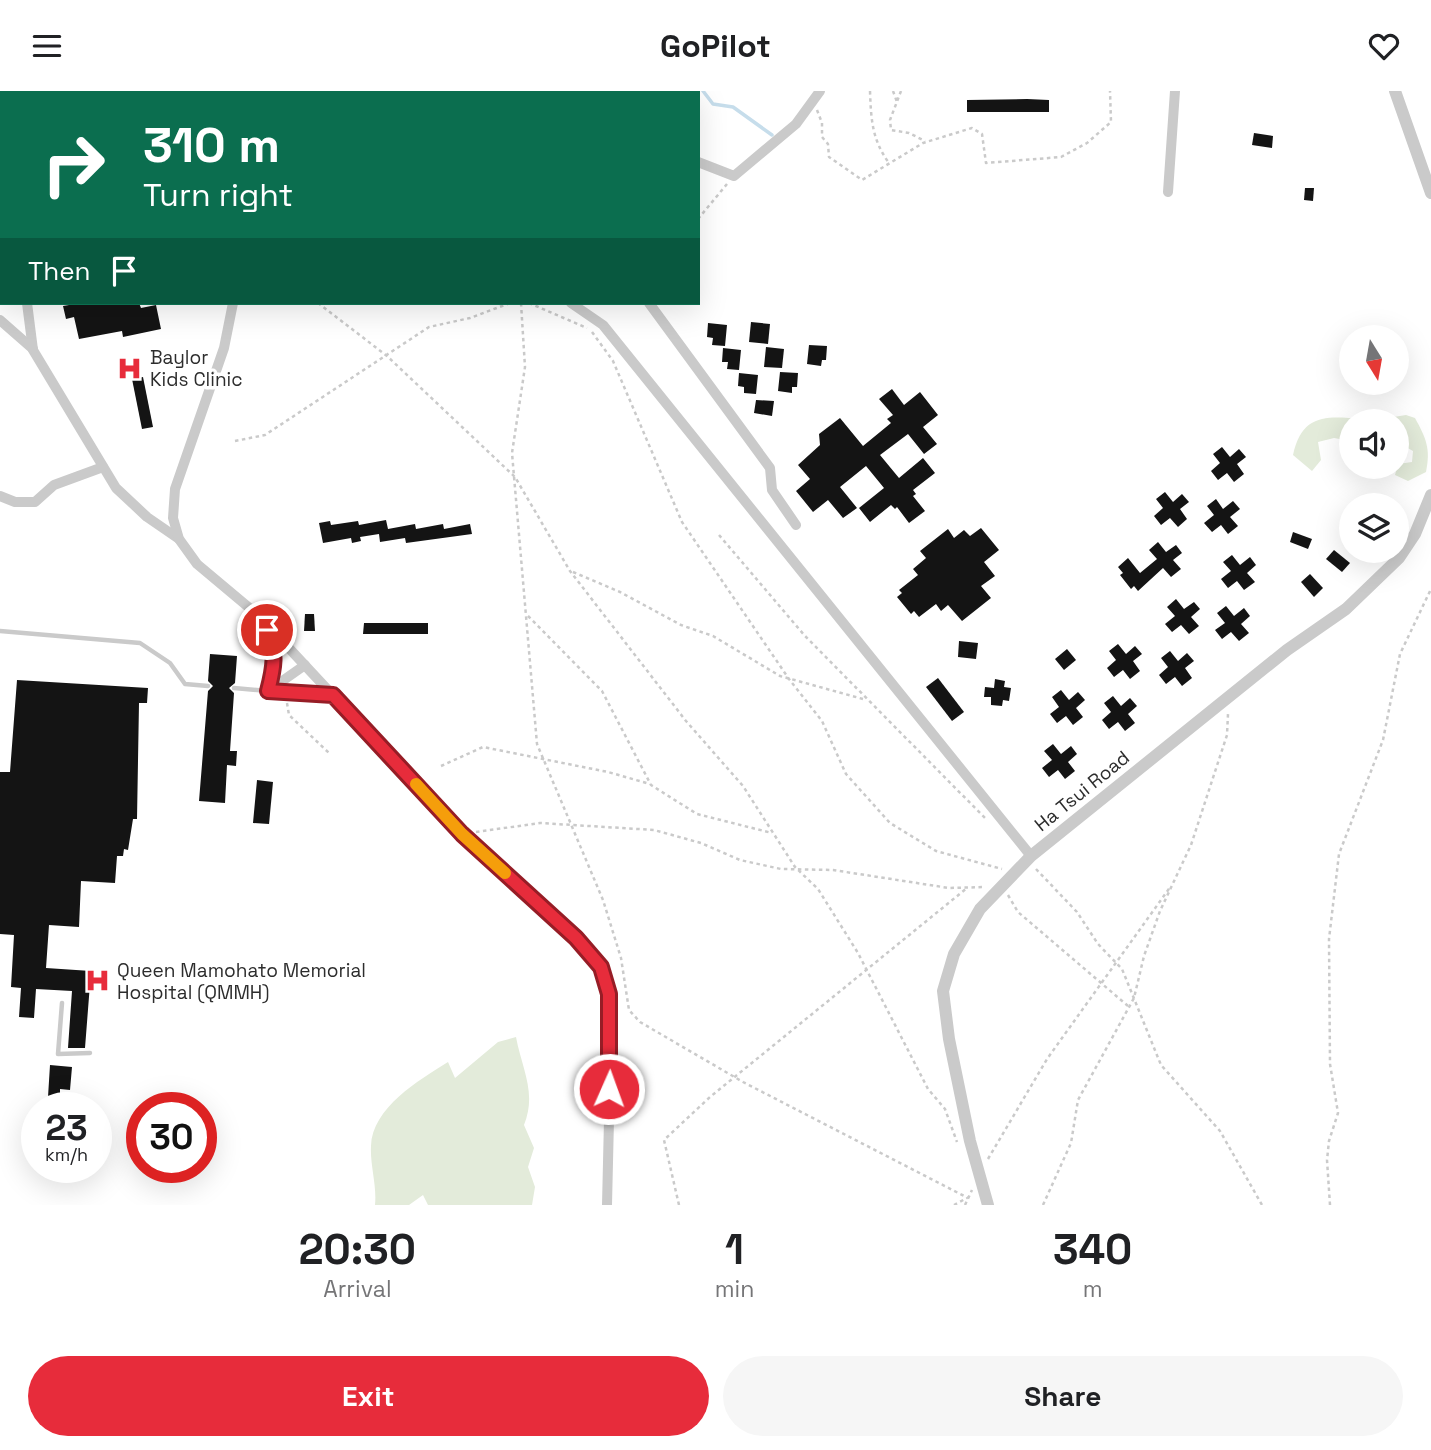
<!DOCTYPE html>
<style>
body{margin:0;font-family:"Space Grotesk",sans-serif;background:#f6f6f6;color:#202124;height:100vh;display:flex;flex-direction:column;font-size:26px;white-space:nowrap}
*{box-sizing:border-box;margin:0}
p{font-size:23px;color:#757577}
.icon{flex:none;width:38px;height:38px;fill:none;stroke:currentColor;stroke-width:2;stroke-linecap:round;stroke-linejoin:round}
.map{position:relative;height:1114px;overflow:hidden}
.sheet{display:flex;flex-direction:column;background:#fff;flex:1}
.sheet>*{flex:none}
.guide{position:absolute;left:0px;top:0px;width:700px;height:214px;box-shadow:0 7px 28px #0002;background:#0b6e4f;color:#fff;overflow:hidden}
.needle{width:46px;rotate:169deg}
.fabs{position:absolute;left:1339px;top:234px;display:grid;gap:14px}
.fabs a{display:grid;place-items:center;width:70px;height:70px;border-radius:50%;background:#fff;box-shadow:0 7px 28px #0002;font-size:35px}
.speed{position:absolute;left:21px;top:1001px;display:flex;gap:14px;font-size:35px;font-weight:700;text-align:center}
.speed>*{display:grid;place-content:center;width:91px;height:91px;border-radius:50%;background:#fff;box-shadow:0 7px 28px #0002;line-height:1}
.speed small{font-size:18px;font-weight:400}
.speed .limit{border:10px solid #d22;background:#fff;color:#111}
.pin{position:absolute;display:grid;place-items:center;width:60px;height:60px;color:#fff;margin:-30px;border:4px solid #fff;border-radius:50%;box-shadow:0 2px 7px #0007}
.me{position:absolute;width:77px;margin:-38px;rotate:2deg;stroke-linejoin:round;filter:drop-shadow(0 0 5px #0008)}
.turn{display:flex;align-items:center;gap:24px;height:147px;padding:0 28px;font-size:32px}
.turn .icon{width:91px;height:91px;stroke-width:2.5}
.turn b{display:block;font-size:49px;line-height:60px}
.then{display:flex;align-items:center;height:66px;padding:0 28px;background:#0003;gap:14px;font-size:26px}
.eta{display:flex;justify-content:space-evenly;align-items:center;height:119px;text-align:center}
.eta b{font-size:42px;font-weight:700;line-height:49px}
.cta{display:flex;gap:14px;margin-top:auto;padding:14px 28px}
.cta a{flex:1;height:80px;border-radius:42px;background:#e72c3b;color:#fff;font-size:28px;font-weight:700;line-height:80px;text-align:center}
.cta a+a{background:#f6f6f6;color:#202124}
header{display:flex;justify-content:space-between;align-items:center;height:91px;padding:0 28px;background:#fff;font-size:32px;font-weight:700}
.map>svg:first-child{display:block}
.green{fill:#e3ebda}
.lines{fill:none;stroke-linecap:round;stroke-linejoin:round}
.stream{stroke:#c6ddeb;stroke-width:3.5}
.building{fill:#141414}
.path{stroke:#cacaca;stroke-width:2.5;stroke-dasharray:3.5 3.5;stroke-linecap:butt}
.service{stroke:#cacaca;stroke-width:4.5}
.minor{stroke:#cacaca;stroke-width:10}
.tertiary{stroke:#cacaca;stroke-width:12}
.route-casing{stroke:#961d26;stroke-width:18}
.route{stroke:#e72c3b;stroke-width:12}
.slow{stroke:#f59e0b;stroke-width:12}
.labels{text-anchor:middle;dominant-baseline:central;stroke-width:7;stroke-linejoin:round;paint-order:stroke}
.poi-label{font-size:19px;fill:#2d2d2d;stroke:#fff;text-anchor:start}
.street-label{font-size:19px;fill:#2d2d2d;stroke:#fff}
</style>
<header><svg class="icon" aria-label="menu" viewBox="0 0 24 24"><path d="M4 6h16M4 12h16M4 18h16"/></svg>GoPilot<svg class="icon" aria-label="heart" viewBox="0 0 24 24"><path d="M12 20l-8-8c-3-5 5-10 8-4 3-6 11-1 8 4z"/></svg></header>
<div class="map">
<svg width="1431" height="1114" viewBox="0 0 1431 1114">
<rect width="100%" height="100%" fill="#fff"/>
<!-- green -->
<g class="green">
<path d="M1406,324l9,3c11,20 16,31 11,54l-18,9 -13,-6 3,-11 14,-2 1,-11 -16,-9 -1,-20h-45v19l-17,-3 -16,4 3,18 -9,11 -19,-16c9,-41 33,-39 68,-36 15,1 31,-2 45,-4z"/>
<path d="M516,946c6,32 21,56 8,88l10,23 -6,19 7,20 -3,18h-104l-5,-10 -14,10h-34c2,-20 -5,-39 -4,-59 1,-38 48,-66 77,-84l7,16 43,-36z"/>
</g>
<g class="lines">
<!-- stream -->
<polyline class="stream" points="703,0 713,13 733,16 772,44"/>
</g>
<!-- building -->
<g class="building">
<polygon points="1027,8 1049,9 1049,21 967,21 967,9"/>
<polygon points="1254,42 1273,45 1272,57 1252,54"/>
<polygon points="1305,97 1314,97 1313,110 1304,109"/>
<polygon points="81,212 139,212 141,217 156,214 161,238 123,246 122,240 79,248 74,226 66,228 63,215"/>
<polygon points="751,231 770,233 768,253 749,251"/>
<polygon points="708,232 727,234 725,255 712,254 713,247 707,246"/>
<polygon points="809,254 827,255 826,269 822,269 821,275 807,273"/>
<polygon points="766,256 784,258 782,277 764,276"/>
<polygon points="723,257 741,259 739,279 727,278 728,271 722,271"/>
<polygon points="780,281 798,282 797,296 792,296 792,302 778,300"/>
<polygon points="739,282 758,284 756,303 744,302 744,296 738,295"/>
<polygon points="143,286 153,336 142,338 132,288"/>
<polygon points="892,298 904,314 920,301 938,324 923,336 937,353 924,363 908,343 880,364 899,387 923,367 935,382 913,399 916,403 913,405 925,420 909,432 897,416 895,418 891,414 870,431 859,417 884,397 866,375 840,396 857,417 843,427 828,409 813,421 796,400 810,388 798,374 820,354 819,343 840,327 863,355 891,332 887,328 893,324 879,308"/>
<polygon points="756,309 774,310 772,325 754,322"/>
<polygon points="1222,356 1230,366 1239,358 1246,366 1237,373 1244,383 1234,391 1227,382 1218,389 1211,380 1220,372 1213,363"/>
<polygon points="1165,401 1173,411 1182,403 1189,411 1180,418 1187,428 1178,436 1170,427 1161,434 1154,425 1163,417 1156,408"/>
<polygon points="1216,408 1223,418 1233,410 1240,418 1230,426 1238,435 1228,443 1221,434 1212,441 1204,432 1214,424 1207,415"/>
<polygon points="386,429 388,438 415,433 416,438 443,433 444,438 470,433 472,443 406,452 405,447 380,451 379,443 360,446 361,450 352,452 351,447 323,452 319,432 330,430 331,434 358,430 359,434"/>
<polygon points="981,437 999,459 984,471 995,485 981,495 991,507 962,530 948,514 941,520 936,513 919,526 914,520 911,523 897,506 902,502 899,499 918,484 913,478 926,467 920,460 948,438 954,447 964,439 970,445"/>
<polygon points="1293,441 1312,448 1308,458 1290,451"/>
<polygon points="1158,451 1166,461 1176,454 1182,462 1173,469 1181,478 1171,486 1163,477 1138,500 1134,495 1131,498 1120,484 1123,482 1118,476 1128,467 1140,482 1157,468 1149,459"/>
<polygon points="1334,459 1350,472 1342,481 1326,468"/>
<polygon points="1232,464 1240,474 1250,466 1256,474 1247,482 1255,491 1244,499 1237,490 1228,497 1221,488 1231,480 1223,471"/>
<polygon points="1310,483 1323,497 1314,506 1301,491"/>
<polygon points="1176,508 1184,518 1194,511 1200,518 1191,526 1199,535 1189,543 1181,534 1172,541 1165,533 1175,525 1167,516"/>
<polygon points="1226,515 1234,525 1244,517 1250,525 1241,533 1249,542 1239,550 1231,541 1222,548 1215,539 1225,532 1217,522"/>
<polygon points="305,523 314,523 315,540 304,540"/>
<polygon points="364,532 428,532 428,543 363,543"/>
<polygon points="959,550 978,552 976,568 958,566"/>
<polygon points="1118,553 1126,563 1135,555 1142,563 1133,570 1140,580 1130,588 1123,579 1114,586 1107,577 1116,569 1109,560"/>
<polygon points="1067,558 1076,569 1064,579 1055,568"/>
<polygon points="1170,560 1178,570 1187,562 1194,570 1185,577 1192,587 1182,595 1175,586 1166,593 1159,584 1168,576 1161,567"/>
<polygon points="210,563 237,565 235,592 229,597 234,602 230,660 237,660 236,675 227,674 225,712 199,710 208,600 213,595 208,590"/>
<polygon points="938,587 964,621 952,630 926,596"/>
<polygon points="995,588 1005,590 1004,596 1011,597 1009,610 1003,609 1002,615 991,614 991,606 984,606 985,596 994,597"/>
<polygon points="17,589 148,597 147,612 139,612 137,728 133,728 128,759 124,758 123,765 117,765 115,792 81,790 79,836 49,834 46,877 91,880 85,957 68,957 72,900 36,898 34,927 19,926 21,897 11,896 14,844 0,843 0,681 10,681"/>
<polygon points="1061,599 1069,609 1078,601 1085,609 1076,617 1083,626 1073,634 1066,625 1057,632 1050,623 1059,616 1052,606"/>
<polygon points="1113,605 1121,615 1130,607 1137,615 1128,623 1135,632 1125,640 1118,631 1109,638 1102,629 1111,621 1104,612"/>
<polygon points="1053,653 1061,663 1071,655 1077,663 1068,671 1075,680 1065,688 1058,679 1049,686 1042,677 1052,669 1044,660"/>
<polygon points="257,689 273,691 269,733 253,732"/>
<polygon points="50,974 72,976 70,999 60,998 60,1007 48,1006"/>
</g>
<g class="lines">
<!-- path -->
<g class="path">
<polyline points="575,0 578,2"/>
<path d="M870,0c1,28 2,49 19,72"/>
<polyline points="893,0 897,11"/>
<polyline points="901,0 890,29 891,39 909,42 925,50"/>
<polyline points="536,2 537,0"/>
<polyline points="0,18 2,17"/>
<polyline points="817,19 822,32 822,46 828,53 829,66 862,89 923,52 972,37 982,43 986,72 1061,66 1087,52 1111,31 1110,0"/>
<polyline points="698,128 727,93"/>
<polyline points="318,212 387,265 515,386 570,480 686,630 743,695 795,776 818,798 858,862 928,998 945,1018 957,1051"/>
<polyline points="521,212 525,276 512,362 537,653 603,809 621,867 629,919 640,931 743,991 968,1107"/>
<polyline points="529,212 587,237"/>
<polyline points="592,241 613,270 682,431 789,588 822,630 846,683 890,732 936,760 1002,778"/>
<polyline points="235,350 265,344 429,236 470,227 510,212"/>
<polyline points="719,444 805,545 987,729"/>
<polyline points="573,481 620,501 681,534 713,545 780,585 863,608"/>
<polyline points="528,525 602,600 651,694 697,723 772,742"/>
<polyline points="287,612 289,624 329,662"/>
<polyline points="441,675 483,656 608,681 650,693"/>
<polyline points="476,741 540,732 654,739 701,752 740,769 781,778 833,779 949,797 985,796"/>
<polyline points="1036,778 1077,821 1098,853 1122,878 1161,974 1220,1040 1262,1114"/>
<polyline points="1008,804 1018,821 1128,915"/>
<polyline points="988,1068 1047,968 1171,795"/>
<polyline points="679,1114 664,1049 710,1006 967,797"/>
<polyline points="954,1114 967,1107"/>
<polyline points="965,1114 972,1099"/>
<polyline points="1043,1114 1071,1052 1078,1009 1134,907 1144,865 1160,820 1191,754 1227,644 1228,623"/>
<polyline points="1330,1114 1327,1069 1329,1050 1338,1022 1330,973 1329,848 1339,763 1383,649 1400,563 1431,498"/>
</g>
<!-- service -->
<g class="service">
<polyline points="0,540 140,552 170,572 185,593 208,595"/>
<polyline points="234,597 268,600"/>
<polyline points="62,912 58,963 90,962"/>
</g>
<!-- minor -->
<g class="minor">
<polyline points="441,0 442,2"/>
<polyline points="495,0 497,2"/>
<polyline points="48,2 49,0"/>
<polyline points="297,2 298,0"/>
<polyline points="419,2 420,0"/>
<polyline points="698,71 734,85 796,33 820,0"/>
<polyline points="1168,101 1175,0"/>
<polyline points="27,212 33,259 116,397 147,426 179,448"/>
<polyline points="233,212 224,257 175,398 173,427 179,448 197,473 259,525 462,743 576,847 602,876 609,903 611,943 607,1114"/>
<polyline points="571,212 603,234 1031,765"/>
<polyline points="649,212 770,377 772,399 796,434"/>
<polyline points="0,229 33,258"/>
<polyline points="0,405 15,411 35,411 54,394 103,376"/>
<path d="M265,536c12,23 9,39 3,64"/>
<polyline points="268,600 333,604"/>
<polyline points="268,600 305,574"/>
</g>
<!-- tertiary -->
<g class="tertiary">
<polyline points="1395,0 1431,102"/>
<polyline points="988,1114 970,1050 949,948 943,900 954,863 980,818 1031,765 1287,559 1346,518 1399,467 1415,443 1431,404"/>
</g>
</g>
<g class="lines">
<defs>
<path id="route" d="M267,539c10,22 7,38 1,61l65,4 129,139 114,104 25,29 8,27v95"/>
</defs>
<!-- route casing -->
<use href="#route" class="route-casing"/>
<!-- route -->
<use href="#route" class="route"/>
<!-- slow -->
<polyline class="slow" points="416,693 462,743 505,782"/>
</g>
<!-- icons -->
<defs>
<symbol id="hospital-bare" viewBox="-9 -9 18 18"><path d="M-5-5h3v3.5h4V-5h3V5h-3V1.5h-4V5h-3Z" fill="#e72c3b" stroke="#fff" stroke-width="2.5" paint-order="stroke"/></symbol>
</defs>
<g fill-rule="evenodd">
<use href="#hospital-bare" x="112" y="260" width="35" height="35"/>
<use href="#hospital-bare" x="80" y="872" width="35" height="35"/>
</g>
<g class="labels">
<!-- poi labels -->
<g class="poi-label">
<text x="150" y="266">Baylor<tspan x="150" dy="22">Kids Clinic</tspan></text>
<text x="117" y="879">Queen Mamohato Memorial<tspan x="117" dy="22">Hospital (QMMH)</tspan></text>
</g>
<!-- street labels -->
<g class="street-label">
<text transform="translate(1082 700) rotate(-39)">Ha Tsui Road</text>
</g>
</g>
</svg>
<div class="fabs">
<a><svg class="needle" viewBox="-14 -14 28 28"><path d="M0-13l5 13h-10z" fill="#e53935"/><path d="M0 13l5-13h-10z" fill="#757577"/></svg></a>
<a><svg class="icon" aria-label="sound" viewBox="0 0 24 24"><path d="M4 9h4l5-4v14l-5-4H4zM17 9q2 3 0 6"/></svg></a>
<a><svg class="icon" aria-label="layers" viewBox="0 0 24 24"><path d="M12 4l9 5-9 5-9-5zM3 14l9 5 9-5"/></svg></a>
</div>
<div class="speed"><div>23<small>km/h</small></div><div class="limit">30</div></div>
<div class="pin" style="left:267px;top:539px;background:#d93025"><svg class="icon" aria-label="arrive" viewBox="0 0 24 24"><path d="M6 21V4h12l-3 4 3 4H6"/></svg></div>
<svg class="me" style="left:609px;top:998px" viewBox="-20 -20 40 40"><circle r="17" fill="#e72c3b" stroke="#fff" stroke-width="3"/><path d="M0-11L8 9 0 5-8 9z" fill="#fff"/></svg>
<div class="guide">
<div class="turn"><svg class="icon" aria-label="right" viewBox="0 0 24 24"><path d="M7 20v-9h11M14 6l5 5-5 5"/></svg><div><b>310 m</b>Turn right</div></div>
<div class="then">Then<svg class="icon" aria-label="arrive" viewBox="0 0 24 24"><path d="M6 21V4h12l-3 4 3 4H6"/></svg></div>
</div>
</div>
<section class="sheet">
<div class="eta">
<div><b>20:30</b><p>Arrival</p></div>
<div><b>1</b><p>min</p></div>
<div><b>340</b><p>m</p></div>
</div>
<div class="cta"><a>Exit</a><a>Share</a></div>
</section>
